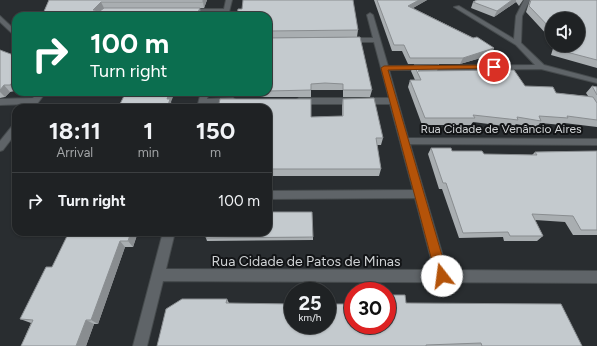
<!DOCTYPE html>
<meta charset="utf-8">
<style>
body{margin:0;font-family:Figtree,sans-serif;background:#2c2f31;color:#f1f3f6;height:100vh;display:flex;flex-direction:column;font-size:15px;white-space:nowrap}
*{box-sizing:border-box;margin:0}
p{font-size:13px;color:#a1a4a6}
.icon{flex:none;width:22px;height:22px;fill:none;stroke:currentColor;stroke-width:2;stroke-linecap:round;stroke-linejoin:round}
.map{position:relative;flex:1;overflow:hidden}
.panel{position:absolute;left:12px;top:104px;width:260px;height:132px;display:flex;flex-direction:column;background:#1f2224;border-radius:12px;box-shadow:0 1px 3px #0004,0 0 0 1px #3c3f41}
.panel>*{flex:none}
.guide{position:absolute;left:12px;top:12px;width:260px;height:84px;border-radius:12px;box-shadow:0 1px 3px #0004,0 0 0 1px #3c3f41;background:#0b6e4f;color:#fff;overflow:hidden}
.tools{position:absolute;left:545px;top:12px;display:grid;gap:8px}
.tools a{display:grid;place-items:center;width:40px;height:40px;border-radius:50%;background:#1f2224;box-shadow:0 1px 3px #0004,0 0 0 1px #3c3f41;font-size:20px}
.speed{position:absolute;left:284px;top:282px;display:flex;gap:8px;font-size:20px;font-weight:700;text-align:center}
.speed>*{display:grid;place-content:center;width:52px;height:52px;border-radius:50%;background:#1f2224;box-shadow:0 1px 3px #0004,0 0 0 1px #3c3f41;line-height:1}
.speed small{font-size:10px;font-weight:400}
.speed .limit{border:6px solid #d22;background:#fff;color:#111}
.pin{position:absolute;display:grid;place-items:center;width:34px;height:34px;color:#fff;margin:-17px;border:2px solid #fff;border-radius:50%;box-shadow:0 1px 4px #0007}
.me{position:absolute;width:44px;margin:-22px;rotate:345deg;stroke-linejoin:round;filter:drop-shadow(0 0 3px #0008)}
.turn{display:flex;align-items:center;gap:14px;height:84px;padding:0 12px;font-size:18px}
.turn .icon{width:52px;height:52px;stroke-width:2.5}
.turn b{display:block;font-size:28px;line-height:34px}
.eta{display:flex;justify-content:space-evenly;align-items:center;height:68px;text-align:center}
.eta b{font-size:24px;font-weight:700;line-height:28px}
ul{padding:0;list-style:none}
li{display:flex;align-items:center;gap:12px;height:56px;padding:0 12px;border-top:1px solid #3c3f41}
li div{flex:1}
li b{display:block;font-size:15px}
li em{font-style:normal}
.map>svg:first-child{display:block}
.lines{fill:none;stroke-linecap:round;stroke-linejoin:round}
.minor-casing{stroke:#464b4d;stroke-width:2}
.minor{fill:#5f6468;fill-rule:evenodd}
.wall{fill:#a9aeb1}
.shaded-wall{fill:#898d90}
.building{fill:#c4cace;stroke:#898d90}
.route{fill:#b45309;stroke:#753606}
.labels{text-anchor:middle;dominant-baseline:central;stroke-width:4;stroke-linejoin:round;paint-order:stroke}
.street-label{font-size:12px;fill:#cfd2d4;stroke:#131517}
.near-street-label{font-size:14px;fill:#cfd2d4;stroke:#131517}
</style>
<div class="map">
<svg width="597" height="346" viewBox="0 0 597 346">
<rect width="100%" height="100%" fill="#292d30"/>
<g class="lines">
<defs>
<g id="minor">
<polygon points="226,0 232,0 228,16 222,16 223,13 188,13 185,11 188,9 224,9"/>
<polygon points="524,0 530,0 522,16 521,43 544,65 597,79 597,83 541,69 389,70 408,138 597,139 597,145 410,144 447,270 597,271 597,283 163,281 147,346 133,346 163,232 175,232 166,269 434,270 415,198 268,199 268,191 413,190 390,104 299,104 295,101 299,98 389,98 374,42 348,42 345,40 348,38 373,38 367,15 370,13 373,15 388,66 535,65 516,45 454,7 459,6 514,39 516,16"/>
<polygon points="0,16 16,31 16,37 0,22"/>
<polygon points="38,92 46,92 34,108 28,108 27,106 28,104 0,105 0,99 33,98"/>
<polygon points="201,92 209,92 207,99 233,98 237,101 233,104 206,105 205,108 197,108"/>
<polygon points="16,124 16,133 3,150 0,151 0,141 13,125"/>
</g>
</defs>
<!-- minor casing -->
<use href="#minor" class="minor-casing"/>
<!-- minor -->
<use href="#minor" class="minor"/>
</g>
<!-- wall -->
<g class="wall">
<polygon points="49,0 207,0 204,8 104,8 100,11 201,14 200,16 42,16"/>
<polygon points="374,0 427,0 413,8 494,48 491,55 460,64 408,64 402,51 392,51"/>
<polygon points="477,0 523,0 519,6 516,2 494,17 471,8 473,2"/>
<polygon points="530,0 597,0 597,68 551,55 554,45 578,45 552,19 552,36 549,37 526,12"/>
<polygon points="242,9 358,30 357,37 268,38 268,16"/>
<polygon points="268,38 372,90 370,97 343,97 343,90 311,90 311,97 224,97 223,92 268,92"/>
<polygon points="0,50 15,91 10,92 5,97 0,98"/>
<polygon points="414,65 437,71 525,86 556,93 588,96 586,93 592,86 597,87 597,127 564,123 562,125 540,123 536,128 516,124 513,127 473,122 471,125 422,125 408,87 410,80 415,80 411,71"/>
<polygon points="343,99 383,138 381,145 377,145 381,169 379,176 268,176 268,108 311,117 342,116 342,106"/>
<polygon points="431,148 452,151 484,154 532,155 535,152 597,151 597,235 573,235 565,222 535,220 543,236 537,241 504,241 503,237 459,238 442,189 439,189 428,154"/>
<polygon points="138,232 133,247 125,247 98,324 94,324 86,346 21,346 31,323 20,319 52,267"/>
<polygon points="313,237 313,240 207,241 206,238"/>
<polygon points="227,299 229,303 353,325 406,303 582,346 157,346"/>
</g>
<!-- shaded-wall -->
<g class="shaded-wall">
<polygon points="203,0 207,0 204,8 203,2"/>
<polygon points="419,0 427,0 406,12 408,6"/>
<polygon points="512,0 516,0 516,2 494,17 497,11"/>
<polygon points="101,2 104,8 96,16 93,10"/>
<polygon points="200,8 201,14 200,16 196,16"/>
<polygon points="552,32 552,36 549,37"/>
<polygon points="494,48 491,55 460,64 463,58"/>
<polygon points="439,65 437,71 418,71"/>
<polygon points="16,78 16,90 15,91 10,85"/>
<polygon points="4,85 10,92 5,97 0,92 0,90"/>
<polygon points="170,92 175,92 171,102 172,105 172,108 167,108 167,99"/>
<polygon points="131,232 138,232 133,247 128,241"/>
<polygon points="120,241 125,247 98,324 91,320"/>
<polygon points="86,320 94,324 86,346 76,346"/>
</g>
<!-- building -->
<g class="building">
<polygon points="49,0 203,0 203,2 101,2 93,10 100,11 104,8 200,8 196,16 42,16"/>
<polygon points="243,0 353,0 358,30 268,31 268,16 237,16 238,9 242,9"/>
<polygon points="377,0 419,0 408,6 473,38 477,37 494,48 463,58 410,58 404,45 394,45"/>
<polygon points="477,0 512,0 497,11 473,2"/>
<polygon points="531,0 597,0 597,60 555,49 556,45 578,45 578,19 552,19 552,30 529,6"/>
<polygon points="360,37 372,90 343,90 343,84 325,83 311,84 311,90 268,91 268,38"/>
<polygon points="0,50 16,56 16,78 10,85 4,85 0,90"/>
<polygon points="414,65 439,65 418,71 514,70 525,86 553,87 556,93 593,97 597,103 597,120 567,116 568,118 539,116 541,121 517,117 518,120 473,115 475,118 425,118 410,80 421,80"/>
<polygon points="592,86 597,87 597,95"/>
<polygon points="126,92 170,92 167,99 170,99 167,108 118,108"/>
<polygon points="374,98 383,138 376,138 381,169 268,169 268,108 218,108 220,99 311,99 311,117 343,116 343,99"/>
<polygon points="431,148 451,148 452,151 482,151 484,154 537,155 535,152 597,151 597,230 581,230 573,216 532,214 543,236 510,236 508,232 463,233 446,183 443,183"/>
<polygon points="268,212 312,212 313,237 206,238 207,232 268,232"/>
<polygon points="69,232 131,232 128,241 120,241 91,320 86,320 76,346 21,346 33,320 20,319 46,267 52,267"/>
<polygon points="387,295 405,295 406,303 561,304 582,346 482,346 481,343 426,345 426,346 157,346 166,309 182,299 227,299 226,303 293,304 293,325 327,325 327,304 353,304 353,325 387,325"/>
</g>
<!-- route -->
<polygon class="route" points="494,65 497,66 497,68 388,70 448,276 446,280 442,282 438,280 436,276 381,68 384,66"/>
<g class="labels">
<!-- street labels -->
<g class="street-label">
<text x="501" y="129">Rua Cidade de Venâncio Aires</text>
</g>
<!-- near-street labels -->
<g class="near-street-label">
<text x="306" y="261">Rua Cidade de Patos de Minas</text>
</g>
</g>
</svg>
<div class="tools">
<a><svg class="icon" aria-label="sound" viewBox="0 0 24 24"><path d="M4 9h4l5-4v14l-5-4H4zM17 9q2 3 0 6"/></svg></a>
</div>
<div class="speed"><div>25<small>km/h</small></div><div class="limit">30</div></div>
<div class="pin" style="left:494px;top:67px;background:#d93025"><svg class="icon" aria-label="arrive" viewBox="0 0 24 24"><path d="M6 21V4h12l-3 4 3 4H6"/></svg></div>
<svg class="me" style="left:442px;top:276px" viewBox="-20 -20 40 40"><circle r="19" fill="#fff"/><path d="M0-13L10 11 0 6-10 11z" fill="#b45309"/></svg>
<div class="guide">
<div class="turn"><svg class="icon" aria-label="right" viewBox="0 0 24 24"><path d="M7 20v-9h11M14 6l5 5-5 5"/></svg><div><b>100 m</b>Turn right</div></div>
</div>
<section class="panel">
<div class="eta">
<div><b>18:11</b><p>Arrival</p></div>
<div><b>1</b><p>min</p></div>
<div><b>150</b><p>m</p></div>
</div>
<ul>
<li><svg class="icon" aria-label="right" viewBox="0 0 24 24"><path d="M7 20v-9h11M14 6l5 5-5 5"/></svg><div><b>Turn right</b></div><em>100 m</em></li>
</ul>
</section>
</div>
